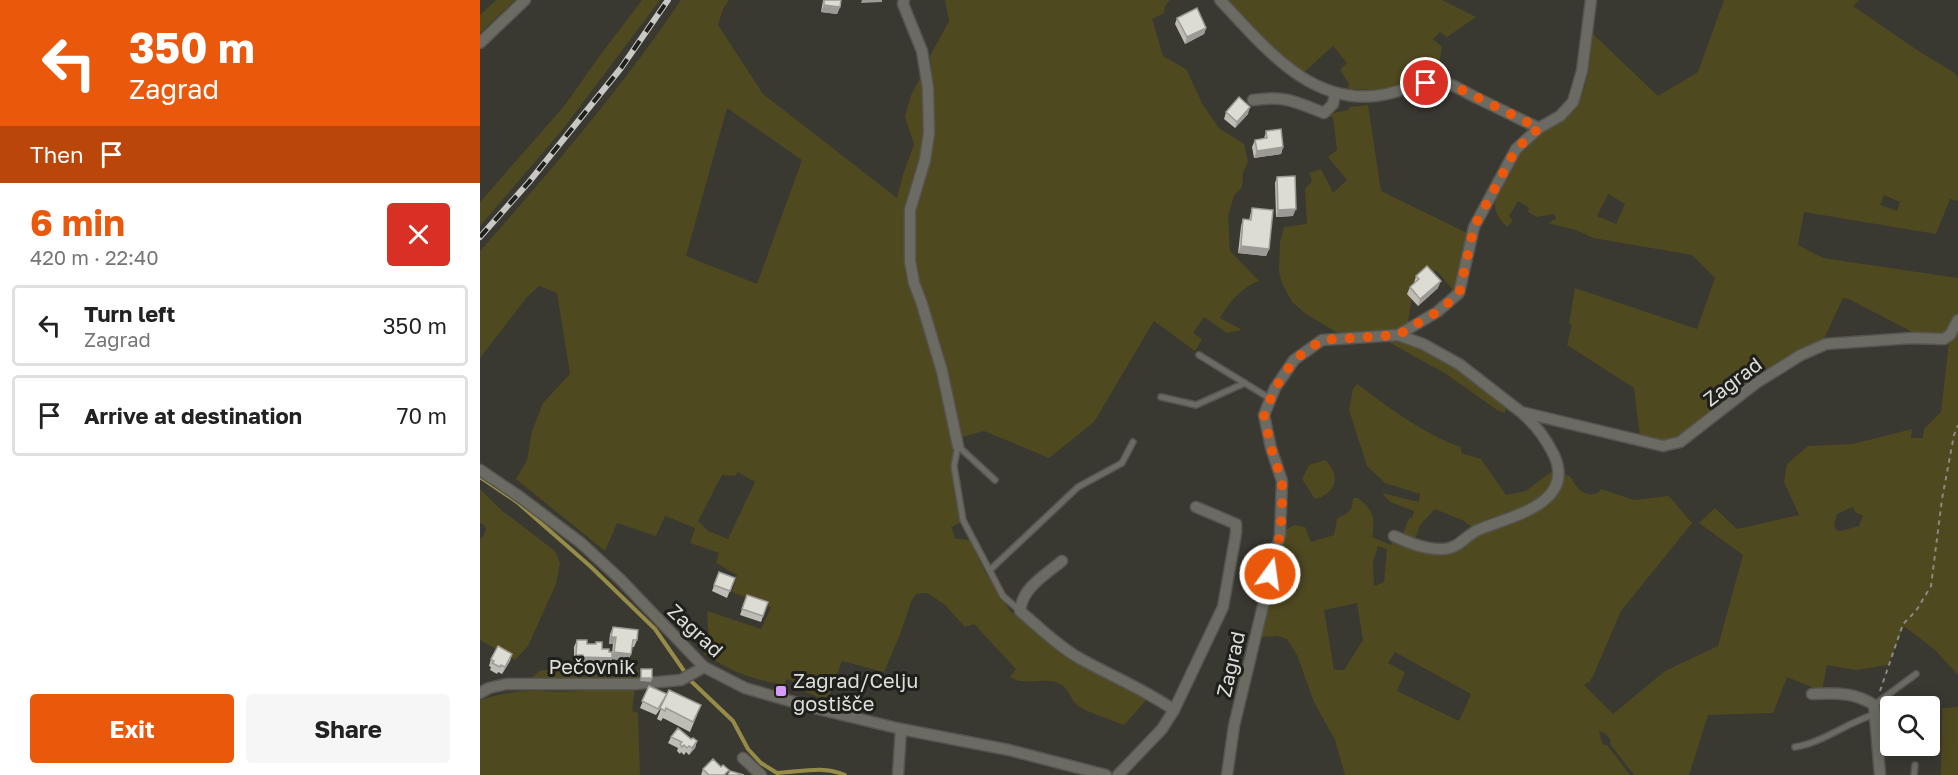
<!DOCTYPE html>
<meta charset="utf-8">
<style>
body{margin:0;font-family:"Golos Text",sans-serif;background:#f6f6f6;color:#222;height:100vh;display:flex;flex-direction:column;font-size:22px;white-space:nowrap}
*{box-sizing:border-box;margin:0}
p{font-size:20px;color:#767676}
.icon{flex:none;width:33px;height:33px;fill:none;stroke:currentColor;stroke-width:2;stroke-linecap:round;stroke-linejoin:round}
.map{position:relative;flex:1;overflow:hidden}
.panel{display:flex;flex-direction:column;background:#fff;width:480px}
.panel>*{flex:none}
.hud{background:#ea580c;color:#fff;overflow:hidden}
.tools{position:absolute;left:1400px;top:696px;display:grid;gap:12px}
.tools a{display:grid;place-items:center;width:60px;height:60px;border-radius:6px;background:#fff;box-shadow:0 3px 15px #0003;font-size:30px}
.pin{position:absolute;display:grid;place-items:center;width:51px;height:51px;color:#fff;margin:-26px;border:3px solid #fff;border-radius:50%;box-shadow:0 2px 6px #0007}
.me{position:absolute;width:66px;margin:-33px;rotate:14deg;stroke-linejoin:round;filter:drop-shadow(0 0 4px #0008)}
.turn{display:flex;align-items:center;gap:21px;height:126px;padding:0 30px;font-size:27px}
.turn .icon{width:78px;height:78px;stroke-width:2.5}
.turn b{display:block;font-size:42px;line-height:51px}
.then{display:flex;align-items:center;height:57px;padding:0 30px;background:#0003;gap:12px;font-size:22px}
.round{display:grid;place-items:center;flex:none;width:63px;height:63px;border-radius:6px;background:#f6f6f6}
.head{display:flex;align-items:center;justify-content:space-between;height:102px;padding:0 30px}
h1{font-size:36px;font-weight:700;line-height:45px;color:#ea580c}
.action{display:flex;gap:12px;margin-top:auto;padding:12px 30px}
.action a{flex:1;height:69px;border-radius:6px;background:#ea580c;color:#fff;font-size:24px;font-weight:700;line-height:69px;text-align:center}
.action a+a{background:#f6f6f6;color:#222}
ul{padding:0;list-style:none}
li{display:flex;align-items:center;gap:18px;height:81px;margin:0 12px 9px;padding:0 18px;border:3px solid #e0e0e0;border-radius:6px}
li div{flex:1}
li b{display:block;font-size:22px}
li em{font-style:normal}
main{display:flex;flex:1;min-height:0}
.map>svg:first-child{display:block}
.green{fill:#4f4920;fill-rule:evenodd}
.lines{fill:none;stroke-linecap:round;stroke-linejoin:round}
.stream{stroke:#968c48;stroke-width:4}
.lane-casing{stroke:#55544f;stroke-width:8}
.street-casing{stroke:#55544f;stroke-width:13}
.path{stroke:#8a8a84;stroke-width:2;stroke-dasharray:4.5 4.5;stroke-linecap:butt}
.lane{stroke:#6c6b63;stroke-width:5}
.street{stroke:#6c6b63;stroke-width:10}
.rail-casing{stroke:#c8c8c4;stroke-width:6}
.rail{stroke:#1f1f1c;stroke-width:4;stroke-dasharray:11;stroke-linecap:butt}
.wall{fill:#bebdb5}
.shaded-wall{fill:#9b9a94}
.building{fill:#dddcd3;stroke:#9b9a94;stroke-width:1.5}
.route{stroke:#ea580c;stroke-width:10;stroke-dasharray:0 18}
.poi-dot{fill:#d59cfb;stroke:#1f1f1c;stroke-width:2}
.labels{text-anchor:middle;dominant-baseline:central;stroke-width:6;stroke-linejoin:round;paint-order:stroke}
.street-label{font-size:20px;fill:#dededa;stroke:#1f1f1c}
.poi-label{font-size:20px;fill:#dededa;stroke:#1f1f1c;text-anchor:start}
</style>
<main>
<section class="panel">
<div class="hud">
<div class="turn"><svg class="icon" aria-label="left" viewBox="0 0 24 24"><path d="M17 20v-9H6M10 6l-5 5 5 5"/></svg><div><b>350 m</b>Zagrad</div></div>
<div class="then">Then<svg class="icon" aria-label="arrive" viewBox="0 0 24 24"><path d="M6 21V4h12l-3 4 3 4H6"/></svg></div>
</div>
<div class="head"><div><h1>6 min</h1><p>420 m · 22:40</p></div><a class="round" style="background:#d93025;color:#fff"><svg class="icon" aria-label="close" viewBox="0 0 24 24"><path d="M6 6l12 12M18 6L6 18"/></svg></a></div>
<ul>
<li><svg class="icon" aria-label="left" viewBox="0 0 24 24"><path d="M17 20v-9H6M10 6l-5 5 5 5"/></svg><div><b>Turn left</b><p>Zagrad</p></div><em>350 m</em></li>
<li><svg class="icon" aria-label="arrive" viewBox="0 0 24 24"><path d="M6 21V4h12l-3 4 3 4H6"/></svg><div><b>Arrive at destination</b></div><em>70 m</em></li>
</ul>
<div class="action"><a>Exit</a><a>Share</a></div>
</section>
<div class="map">
<svg width="1478" height="775" viewBox="0 0 1478 775">
<rect width="100%" height="100%" fill="#393831"/>
<!-- green -->
<g class="green">
<polygon points="16,0 35,0 0,33 0,15"/>
<polygon points="162,0 180,0 83,129 0,226 0,202 85,105 118,58"/>
<path d="M201,0h48l-6,9 -5,16 45,69 134,104 6,-23 11,-31 -9,-27 6,-22 9,-17 12,-3 -2,-19 19,-35 -4,-21h225l-5,6 -1,7 -12,6 11,37 23,13 17,36 16,23 25,16 4,17 -5,12 -1,14 -8,9 -6,20 2,35 29,30c-17,6 -30,21 -39,37l22,12 -15,3 -23,-16 -11,16 9,6 -7,12 -41,-30 -60,101 -45,36 -65,-27 -29,8c-5,28 -2,57 7,83l-11,5 5,12 14,1 15,32 26,40 33,27 105,58 -25,28c-12,-5 -38,-13 -47,-20 -6,-5 -8,-15 -14,-19 -16,-12 -36,2 -53,-9l6,-8 -42,-45 -9,3 -21,-23 -17,-11 -11,1 -5,8 -10,30 -17,40 -42,-11 -15,40 -34,-15 2,-4 -9,-3 -2,6c-36,-7 -49,-12 -80,-31l5,-8 -2,-35 54,18 10,-22 -39,-15 5,-17 -21,-12 3,-10 -29,-10 5,-15 -30,-12 -9,20 -39,-13 -12,28 -89,-72 11,-19 5,-29 11,-28 27,-29 -13,-81 -18,-7 -12,11 -47,61v-107c71,-81 141,-162 201,-251zM247,108l75,52 -45,124 -71,-28zM258,472l17,10 -27,57 -20,-8 -10,-10 24,-46 13,1z"/>
<polygon points="744,0 962,0 996,17 967,37 960,32 953,39 962,47 957,77 907,90 868,89 869,84 860,70 867,63 853,46 822,74 793,50"/>
<path d="M1244,0h135l-6,6 67,46 35,21 3,5v123l-8,-2 -14,35 -132,-22 -6,33 25,13 135,20v37l-9,18 -31,2 -69,-36 -6,-1 -20,43 -132,91 -25,11 -26,-6 -6,-49 -67,-43 5,-20 -3,-1 6,-36 122,41 18,-51 -23,-23 -99,-17 -17,-8 -28,-7 8,-4 -2,-5 -17,3 -9,-5 1,-4 -11,-7 -9,15 4,5 -6,6c-14,-14 -15,-23 -7,-41 4,-8 7,-18 12,-25 6,-11 21,-22 31,-29 11,-8 23,-15 32,-26 15,-20 15,-49 18,-72l65,62 40,-24zM1128,194l17,10 -9,20 -19,-8zM1404,195l16,7 -3,9 -17,-6z"/>
<polygon points="888,105 901,191 987,233 975,292 956,270 933,291 928,322 912,333 870,336 858,333 826,314 812,302 802,283 799,272 800,242 804,227 827,224 825,189 832,181 829,173 841,169 853,193 867,180 848,157 857,150 853,117 847,116 852,111 854,113 868,110 869,107"/>
<path d="M1478,326v349l-23,-25 -31,-24 -16,39 -32,5 -29,-5 -5,26 -35,-14 -14,36 -65,2 -19,60h-55l-24,-31 1,-3c-4,-5 -6,-10 -12,-9l4,13h4l23,30h-285l-10,-35 -21,-38 -17,-47 -10,-16 -10,-3 -16,1 23,-106 10,-6 11,2 6,15 23,-7 3,-16c12,-8 15,-5 16,-21h5c15,11 18,21 14,39l19,8 3,-6 45,13 36,-19 66,-28 21,-31 8,2c7,12 13,22 28,17l3,-4 33,11 35,-4 23,27 -71,88 -28,65 -3,5 -6,4 29,29 52,-43 53,-25 25,-91 -44,-32 16,-15 22,21 62,-14 -15,-33 3,-18 21,-18 45,-2 59,-15 -1,9h12l1,-9 17,-17 8,-70zM1373,507l3,6 7,2 -4,11 -19,5 -4,-1 -2,-5 3,-11zM898,546l9,3 -3,33 -10,4 -1,-24zM877,603l6,37 -19,30h-10l-10,-60zM915,652l76,42 -12,27 -62,-30 8,-19 -17,-9z"/>
<path d="M922,339c41,14 74,41 104,70l-1,4 -8,-3 -51,-36 -61,-34z"/>
<path d="M877,384c31,23 68,51 104,63v6l20,6 25,36 20,-4 30,-23v13l-23,24 -60,23 -9,-7 -29,-12 -15,16 -5,14 -13,-3 7,-18h3l2,-7 -24,-9 -8,-9 37,9 1,-8 -35,-11 -18,-17 -18,-56 4,-21z"/>
<path d="M845,460c16,15 12,33 -10,39l-13,-20 7,-14z"/>
<polygon points="0,489 20,509 75,551 80,563 76,584 48,646 35,660 0,640 0,538 3,537 6,529 4,525 0,523"/>
<polygon points="91,665 159,670 158,682 47,683 59,671"/>
<path d="M113,688l42,1 -3,22 6,2 2,62h-160v-75c17,-5 34,-9 51,-9 21,0 41,3 62,-3z"/>
<polygon points="1478,707 1478,775 1461,775 1462,708"/>
</g>
<g class="lines">
<!-- stream -->
<path class="stream" d="M0,477l37,25 73,64 65,63 36,52 42,40 15,28 13,14 16,10c24,-1 45,-8 68,2"/>
<defs>
<g id="lane">
<polyline points="719,355 791,399"/>
<polyline points="681,397 716,405 765,383"/>
<polyline points="478,446 474,466 483,520 523,596 539,610"/>
<polyline points="478,446 515,480"/>
<polyline points="510,570 598,487 642,463 653,442"/>
<polyline points="1394,705 1436,674"/>
<path d="M1315,747c30,-5 52,-25 81,-33"/>
<polyline points="1399,753 1447,746"/>
<polyline points="1434,775 1435,765"/>
</g>
<g id="street">
<polyline points="424,0 423,4 442,51 448,88 449,133 445,160 430,210 430,261 434,283 441,301 462,371 478,446"/>
<path d="M740,0c44,46 90,107 162,95 21,-3 45,-18 67,-11 9,3 19,10 28,14 21,10 42,21 62,30"/>
<polyline points="0,43 45,0"/>
<path d="M773,100c31,-5 43,2 71,13l9,-9 2,-10"/>
<polyline points="918,335 943,344 979,364 1041,412 1183,446 1200,442 1276,383 1321,355 1346,344 1432,338 1464,339 1470,335 1478,320"/>
<polyline points="0,470 40,497 101,543 140,579 224,667 265,688 338,709 421,729 529,750 626,775"/>
<path d="M914,536c15,7 32,14 49,13 15,0 22,-13 35,-19 33,-14 98,-26 76,-75 -7,-14 -18,-30 -30,-40"/>
<path d="M582,561c-17,14 -40,27 -42,50 19,16 38,35 59,47 32,18 65,31 95,52"/>
<polyline points="0,693 9,688 26,684 155,684 201,680 224,667"/>
<path d="M1332,694c22,-1 43,-2 62,11l6,70"/>
<polyline points="263,758 281,775"/>
<polyline points="418,775 421,729"/>
<polyline points="638,775 682,729 694,710 743,607 756,533 756,524 716,507"/>
<polyline points="747,775 754,726 800,535 802,481 791,448 784,415 795,388 814,360 842,340 918,335 957,312 979,293 994,227 1036,149 1059,128 1080,116 1093,102 1102,71 1111,0"/>
</g>
</defs>
<!-- lane casing -->
<use href="#lane" class="lane-casing"/>
<!-- street casing -->
<use href="#street" class="street-casing"/>
<!-- path -->
<polyline class="path" points="1400,691 1423,624 1436,611 1451,586 1462,499 1474,435 1478,425"/>
<!-- lane -->
<use href="#lane" class="lane"/>
<!-- street -->
<use href="#street" class="street"/>
<defs>
<polyline id="rail" points="0,237 49,182 141,68 188,0"/>
</defs>
<!-- rail casing -->
<use href="#rail" class="rail-casing"/>
<!-- rail -->
<use href="#rail" class="rail"/>
</g>
<!-- wall -->
<g class="wall">
<polygon points="343,0 361,0 360,7 357,14 341,12"/>
<polygon points="697,18 726,28 724,34 705,44 695,24"/>
<polygon points="746,112 768,114 755,128 744,119"/>
<polygon points="786,131 803,147 801,154 774,158 772,147 775,140 784,139"/>
<polygon points="797,177 813,216 796,217 795,183"/>
<polygon points="772,208 789,249 786,256 758,253 761,226 763,219 769,220"/>
<polygon points="936,276 958,288 938,306 927,294 930,287 934,283"/>
<polygon points="239,572 255,578 247,598 232,591"/>
<polygon points="267,595 288,602 281,622 260,615"/>
<polygon points="133,627 157,640 154,647 152,647 151,654 148,661 132,659 129,665 101,664 101,662 94,662 94,647 97,640 107,644 116,644 116,642 122,649 129,652 132,652 133,644 129,644 130,634"/>
<polygon points="32,654 30,661 22,674 18,672 17,674 10,670 11,667 9,666 11,659"/>
<polygon points="169,686 217,715 210,732 183,718 181,721 177,719 182,706 176,715 160,708"/>
<polygon points="191,737 211,739 217,741 215,748 209,755 206,752 204,755 201,752 200,754 197,751 198,748 188,743"/>
<polygon points="223,769 247,775 221,775"/>
</g>
<!-- shaded-wall -->
<g class="shaded-wall">
<polygon points="382,0 402,0 402,2 381,3"/>
<polygon points="344,5 360,7 357,14 341,12"/>
<polygon points="726,28 724,34 705,44 707,37"/>
<polygon points="770,107 768,114 755,128 757,122"/>
<polygon points="803,147 801,154 774,158 777,151"/>
<polygon points="816,209 813,216 796,217 798,210"/>
<polygon points="761,246 789,249 786,256 758,253"/>
<polygon points="961,281 958,288 938,306 940,299"/>
<polygon points="131,637 136,637 133,644 129,644"/>
<polygon points="134,652 151,654 148,661 132,659 129,665 101,664 103,657 131,658"/>
<polygon points="32,654 30,661 22,674 25,667"/>
<polygon points="96,655 103,655 101,662 94,662"/>
<polygon points="161,678 172,678 171,682 160,681"/>
<polygon points="217,741 215,748 209,755 212,748"/>
</g>
<!-- building -->
<g class="building">
<polygon points="344,0 361,0 360,7 344,5"/>
<polygon points="717,8 726,28 707,37 697,18"/>
<polygon points="759,97 770,107 757,122 746,112"/>
<polygon points="801,129 803,147 777,151 775,140 787,138 786,131"/>
<polygon points="815,176 816,209 798,210 797,177"/>
<polygon points="772,208 793,210 789,249 761,246 763,219 771,220"/>
<polygon points="947,266 961,281 940,299 930,287 939,279 936,276"/>
<polygon points="239,572 255,578 250,591 234,585"/>
<polygon points="267,595 288,602 283,616 262,609"/>
<polygon points="133,627 158,630 157,640 153,640 151,654 134,652 136,637 131,637"/>
<polygon points="97,640 107,640 107,644 116,644 116,642 122,642 122,649 129,649 129,652 132,652 132,658 103,657 103,655 96,655"/>
<polygon points="18,646 32,654 25,667 21,665 20,667 12,663 14,661 11,659"/>
<rect x="161" y="669" width="11" height="9"/>
<polygon points="169,686 187,694 178,709 162,701"/>
<polygon points="189,690 221,705 213,722 186,708 185,711 180,708"/>
<polygon points="198,728 211,739 213,738 217,741 212,748 209,746 207,748 204,745 202,747 200,744 202,742 191,737"/>
<polygon points="233,759 241,767 243,765 249,770 244,775 229,775 223,769"/>
<polygon points="250,771 264,775 248,775"/>
</g>
<g class="lines">
<!-- route -->
<polyline class="route" points="790,574 800,535 802,509 802,481 791,448 784,415 795,388 814,360 842,340 918,335 957,312 979,294 994,227 1036,149 1059,128 968,83 946,83"/>
</g>
<!-- markers -->
<rect class="poi-dot" x="295" y="685" width="12" height="12" rx="3"/>
<g class="labels">
<!-- street labels -->
<g class="street-label">
<text transform="translate(1252 381) rotate(-37)">Zagrad</text>
<text transform="translate(216 630) rotate(43)">Zagrad</text>
<text transform="translate(750 664) rotate(-77)">Zagrad</text>
<text x="112" y="666">Pečovnik</text>
</g>
<!-- poi labels -->
<g class="poi-label">
<text x="313" y="680">Zagrad/Celju<tspan x="313" dy="23">gostišče</tspan></text>
</g>
</g>
</svg>
<div class="tools">
<a><svg class="icon" aria-label="search" viewBox="0 0 24 24"><circle cx="10" cy="10" r="6"/><path d="M15 15l6 6"/></svg></a>
</div>
<div class="pin" style="left:946px;top:83px;background:#d93025"><svg class="icon" aria-label="arrive" viewBox="0 0 24 24"><path d="M6 21V4h12l-3 4 3 4H6"/></svg></div>
<svg class="me" style="left:790px;top:574px" viewBox="-20 -20 40 40"><circle r="17" fill="#ea580c" stroke="#fff" stroke-width="3"/><path d="M0-11L8 9 0 5-8 9z" fill="#fff"/></svg>
</div>
</main>
